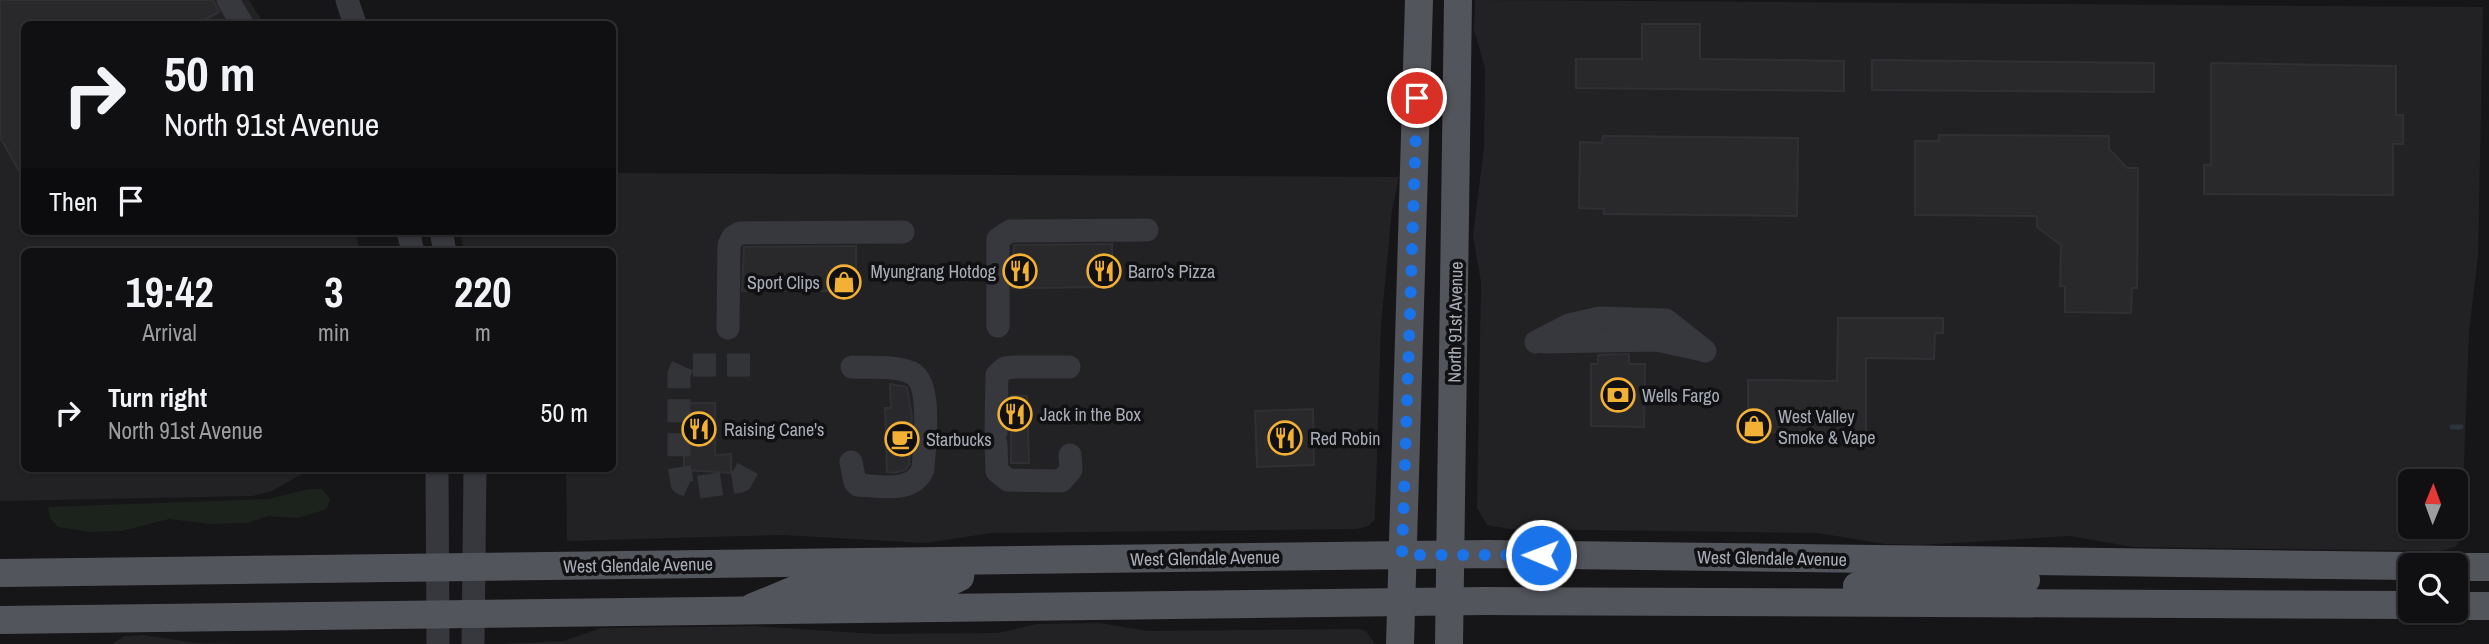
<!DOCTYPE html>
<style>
body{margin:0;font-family:"Archivo Narrow",sans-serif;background:#1e1e20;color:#f1f3f6;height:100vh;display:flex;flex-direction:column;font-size:26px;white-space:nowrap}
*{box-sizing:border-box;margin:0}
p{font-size:23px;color:#9c9d9f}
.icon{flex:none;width:38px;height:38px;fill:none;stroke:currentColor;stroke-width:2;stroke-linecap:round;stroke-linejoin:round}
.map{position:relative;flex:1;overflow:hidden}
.panel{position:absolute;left:21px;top:248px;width:595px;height:224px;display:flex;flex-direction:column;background:#101012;border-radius:10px;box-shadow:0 2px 5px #0004,0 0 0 2px #303032}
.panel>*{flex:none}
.banner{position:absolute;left:21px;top:21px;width:595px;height:214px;border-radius:10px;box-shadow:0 2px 5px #0004,0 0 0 2px #303032;background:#101012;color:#f1f3f6;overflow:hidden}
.needle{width:46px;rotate:1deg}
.buttons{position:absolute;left:2398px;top:469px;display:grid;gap:14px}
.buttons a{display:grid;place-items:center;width:70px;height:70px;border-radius:10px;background:#101012;box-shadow:0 2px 5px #0004,0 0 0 2px #303032;font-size:35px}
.pin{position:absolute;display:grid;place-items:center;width:60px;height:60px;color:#fff;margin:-30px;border:4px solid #fff;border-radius:50%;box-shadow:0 2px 7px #0007}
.me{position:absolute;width:77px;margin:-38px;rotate:271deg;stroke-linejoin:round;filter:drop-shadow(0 0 5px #0008)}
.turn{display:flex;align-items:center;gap:24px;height:147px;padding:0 28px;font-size:32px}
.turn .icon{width:91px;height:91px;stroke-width:2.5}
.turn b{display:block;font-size:49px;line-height:60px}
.then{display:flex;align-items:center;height:66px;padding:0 28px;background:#0003;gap:14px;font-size:26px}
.eta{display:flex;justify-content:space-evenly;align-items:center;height:119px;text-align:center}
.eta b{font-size:42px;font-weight:800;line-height:49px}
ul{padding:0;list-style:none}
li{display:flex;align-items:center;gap:21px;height:91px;padding:0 28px}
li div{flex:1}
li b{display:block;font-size:26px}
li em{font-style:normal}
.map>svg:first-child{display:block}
.built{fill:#222225;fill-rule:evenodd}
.green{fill:#1c231d}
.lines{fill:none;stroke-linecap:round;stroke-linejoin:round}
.stream{stroke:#2c353c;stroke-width:5}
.building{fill:#29292c;stroke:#303034;stroke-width:2}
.minor-tunnel{stroke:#333438;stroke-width:23;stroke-dasharray:23 11;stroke-linecap:butt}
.minor{stroke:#37383d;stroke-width:23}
.major{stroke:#53555c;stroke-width:28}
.route{stroke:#1a73e8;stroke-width:12;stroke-dasharray:0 21.6}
.labels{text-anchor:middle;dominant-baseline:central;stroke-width:7;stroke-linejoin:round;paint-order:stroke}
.poi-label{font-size:18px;fill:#a8adb8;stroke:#111113;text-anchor:start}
.street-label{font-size:18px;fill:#a8adb8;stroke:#111113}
</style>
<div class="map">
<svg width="2489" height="644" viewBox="0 0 2489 644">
<rect width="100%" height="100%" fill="#161618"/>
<!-- built -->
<g class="built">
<polygon points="0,0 249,0 264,24 24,24 24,231 356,231 359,252 24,252 24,469 311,469 272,491 253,496 0,501"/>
<path d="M1475,0l1008,7 -5,249 -9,76 -8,208 -6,7 -15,4 -307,-4 -63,-11 -151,9 -34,-1 -68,-11 -307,-4 -23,-4 -10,-17 4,-226 -8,-46 11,-89 1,-78 -11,-40zM2410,481h45v46h-45z"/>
<polygon points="613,173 1399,177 1392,210 1381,325 1375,519 1368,526 1357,529 992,533 925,543 782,535 567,541 566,469 612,469 612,252 464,252 460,231 612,231"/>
<polygon points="1099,623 1148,631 1358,629 1366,631 1375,644 497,644 564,641 601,628 755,626 875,634 998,633 1037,624"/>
<polygon points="144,635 196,643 244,644 112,644 124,636"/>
</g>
<!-- green -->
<polygon class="green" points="309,489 322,489 330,499 327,509 298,518 268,516 247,523 210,524 169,519 122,531 90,532 58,527 50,518 48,507 269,499"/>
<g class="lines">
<!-- stream -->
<polyline class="stream" points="2452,427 2461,427"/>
</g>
<!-- building -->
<g class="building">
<polygon points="0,0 213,0 219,12 197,24 24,24 24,180 0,137"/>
<polygon points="1642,24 1700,24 1700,59 1844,61 1844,91 1576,88 1576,59 1642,59"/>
<polygon points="1872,60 2154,63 2154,92 1872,90"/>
<polygon points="2211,63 2396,66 2396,115 2403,115 2403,144 2393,144 2393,195 2204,194 2204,165 2211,165"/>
<polygon points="1939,135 2109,136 2109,149 2127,168 2138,168 2137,288 2132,288 2131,313 2065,312 2065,286 2060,286 2061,245 2037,227 2037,216 1915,215 1915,141 1939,141"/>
<polygon points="1603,136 1798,138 1797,216 1604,214 1604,209 1579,208 1580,142 1602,143"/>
<polygon points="1112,244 1113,287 1012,288 1014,245"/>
<polygon points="856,246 856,291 742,291 744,247"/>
<polygon points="1838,318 1943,318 1943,333 1935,333 1934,359 1866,358 1866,433 1748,432 1748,380 1837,381"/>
<polygon points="1629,354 1629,364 1645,364 1644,427 1591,426 1591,364 1598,364 1598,355"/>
<polygon points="890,384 907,387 912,417 909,465 905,470 894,473 887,472 885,408 891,408"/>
<polygon points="1011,396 1027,396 1029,463 1011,463"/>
<polygon points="684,403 715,403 715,455 731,454 731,473 684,470"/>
<polygon points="1313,409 1314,465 1257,467 1255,411"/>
</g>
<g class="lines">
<!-- minor-tunnel -->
<polyline class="minor-tunnel" points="750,365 683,365 679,374 679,465 682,483 693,488 741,481 751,462"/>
<!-- minor -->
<g class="minor">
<polyline points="228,0 242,24"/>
<polyline points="347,0 355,24"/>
<polyline points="408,231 413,252"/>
<polyline points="441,231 445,252"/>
<polyline points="998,326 998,239 1010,231 1147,230"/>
<polyline points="728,328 729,245 733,237 740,233 903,232"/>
<polyline points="1536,342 1569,325 1600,318 1666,320 1705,351"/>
<polyline points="1544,342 1657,340 1698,349"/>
<polyline points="996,432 997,375 1005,368 1014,367 1069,367"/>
<polyline points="996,444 997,471 1008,480 1061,481 1071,470 1070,455"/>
<path d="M851,462l4,20 3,3c22,1 55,9 65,-16 1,-22 10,-85 -11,-96 -17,-8 -42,-5 -60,-6"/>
<polyline points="437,469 438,644"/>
<polyline points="473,644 475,469"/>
</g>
<!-- major -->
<g class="major">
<polyline points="2455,567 2489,567"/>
<polyline points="0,573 1488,554 2410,566"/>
<path d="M1857,586c41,-11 73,12 105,-25"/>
<polyline points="1957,603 1960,587 1969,581 2026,580"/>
<polyline points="2455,606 2489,606"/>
<polyline points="753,607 799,588 950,582 960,577 962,561"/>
<polyline points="0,620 1484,601 2410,605"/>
<polyline points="1400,644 1419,0"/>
<polyline points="1449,644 1458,0"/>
</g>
</g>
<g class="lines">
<!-- route -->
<polyline class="route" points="1417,98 1402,555 1541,555"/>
</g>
<!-- icons -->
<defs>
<symbol id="restaurant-ring" viewBox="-11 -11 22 22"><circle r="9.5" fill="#111113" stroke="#f2b134" stroke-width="1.5"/><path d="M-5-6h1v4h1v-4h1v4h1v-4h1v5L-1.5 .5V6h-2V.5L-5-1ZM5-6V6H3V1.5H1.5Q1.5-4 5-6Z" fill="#f2b134"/></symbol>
<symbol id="shop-ring" viewBox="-11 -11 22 22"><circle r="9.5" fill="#111113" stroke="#f2b134" stroke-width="1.5"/><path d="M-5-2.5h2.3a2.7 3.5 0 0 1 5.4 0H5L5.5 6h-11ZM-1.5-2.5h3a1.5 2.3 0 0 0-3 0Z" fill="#f2b134"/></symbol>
<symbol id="bank-ring" viewBox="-11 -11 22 22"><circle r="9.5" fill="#111113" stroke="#f2b134" stroke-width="1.5"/><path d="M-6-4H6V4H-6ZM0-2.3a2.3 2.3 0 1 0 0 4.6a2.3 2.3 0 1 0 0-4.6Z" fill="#f2b134"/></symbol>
<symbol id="cafe-ring" viewBox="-11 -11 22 22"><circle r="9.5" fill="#111113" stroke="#f2b134" stroke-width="1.5"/><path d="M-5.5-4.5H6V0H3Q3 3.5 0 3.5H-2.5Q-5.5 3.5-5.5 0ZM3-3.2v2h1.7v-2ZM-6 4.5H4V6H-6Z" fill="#f2b134"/></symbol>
</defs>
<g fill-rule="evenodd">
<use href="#restaurant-ring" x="1001" y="252" width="38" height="38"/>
<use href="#restaurant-ring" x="1085" y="252" width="38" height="38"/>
<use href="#shop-ring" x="825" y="263" width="38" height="38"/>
<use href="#bank-ring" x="1599" y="376" width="38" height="38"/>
<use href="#restaurant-ring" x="996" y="395" width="38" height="38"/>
<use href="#shop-ring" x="1735" y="407" width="38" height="38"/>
<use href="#restaurant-ring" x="680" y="410" width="38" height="38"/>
<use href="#restaurant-ring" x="1266" y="419" width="38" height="38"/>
<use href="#cafe-ring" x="883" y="420" width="38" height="38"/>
</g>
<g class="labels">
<!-- poi labels -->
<g class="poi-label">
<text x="996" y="271" text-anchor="end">Myungrang Hotdog</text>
<text x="1128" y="271">Barro's Pizza</text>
<text x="820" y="282" text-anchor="end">Sport Clips</text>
<text x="1642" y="395">Wells Fargo</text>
<text x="1040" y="414">Jack in the Box</text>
<text x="1778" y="416">West Valley<tspan x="1778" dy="21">Smoke &amp; Vape</tspan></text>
<text x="724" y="429">Raising Cane's</text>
<text x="1310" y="438">Red Robin</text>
<text x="926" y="439">Starbucks</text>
</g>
<!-- street labels -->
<g class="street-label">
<text transform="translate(1455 322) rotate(-89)">North 91st Avenue</text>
<text transform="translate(1205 558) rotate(-1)">West Glendale Avenue</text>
<text transform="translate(1772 558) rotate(1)">West Glendale Avenue</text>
<text transform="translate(638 565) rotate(-1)">West Glendale Avenue</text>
</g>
</g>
</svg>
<div class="buttons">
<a><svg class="needle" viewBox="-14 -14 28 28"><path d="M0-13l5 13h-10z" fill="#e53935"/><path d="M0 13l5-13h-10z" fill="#9c9d9f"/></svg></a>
<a><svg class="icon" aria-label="search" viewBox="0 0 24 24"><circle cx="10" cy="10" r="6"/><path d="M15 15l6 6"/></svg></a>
</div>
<div class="pin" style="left:1417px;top:98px;background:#d93025"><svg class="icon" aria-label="arrive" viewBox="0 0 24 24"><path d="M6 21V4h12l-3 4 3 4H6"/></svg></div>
<svg class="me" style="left:1541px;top:555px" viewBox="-20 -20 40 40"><circle r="17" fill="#1a73e8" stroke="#fff" stroke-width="3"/><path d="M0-11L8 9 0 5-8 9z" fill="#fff"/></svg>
<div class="banner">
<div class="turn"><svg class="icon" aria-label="right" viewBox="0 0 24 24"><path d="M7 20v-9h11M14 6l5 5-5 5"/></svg><div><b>50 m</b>North 91st Avenue</div></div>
<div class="then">Then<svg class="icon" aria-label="arrive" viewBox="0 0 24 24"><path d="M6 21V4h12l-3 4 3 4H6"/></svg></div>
</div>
<section class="panel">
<div class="eta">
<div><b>19:42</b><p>Arrival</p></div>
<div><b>3</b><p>min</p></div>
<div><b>220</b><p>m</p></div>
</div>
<ul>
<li><svg class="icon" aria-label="right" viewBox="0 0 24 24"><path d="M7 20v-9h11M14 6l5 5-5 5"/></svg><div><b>Turn right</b><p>North 91st Avenue</p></div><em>50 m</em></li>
</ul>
</section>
</div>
